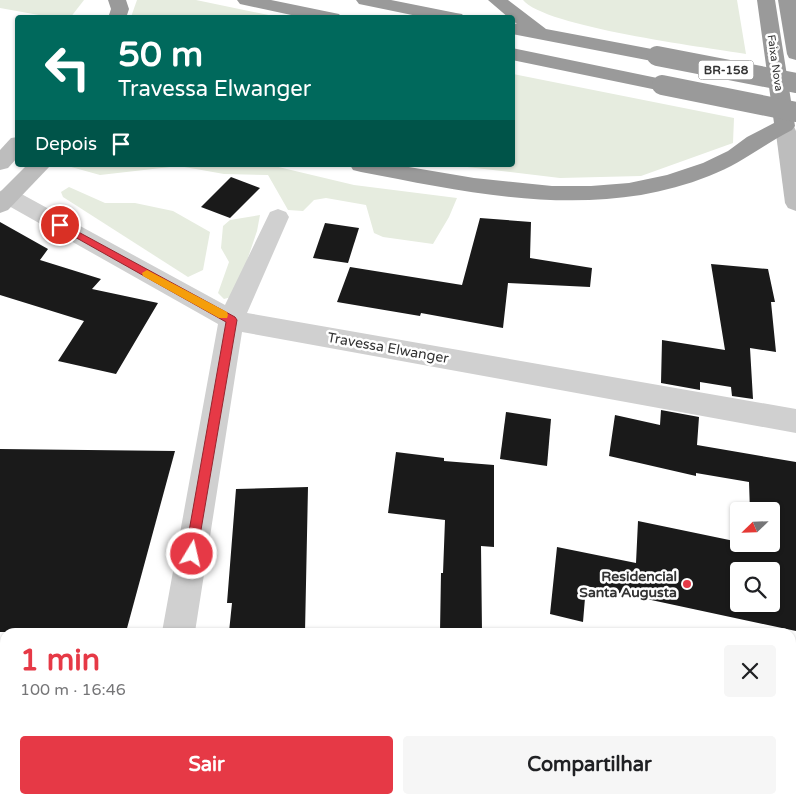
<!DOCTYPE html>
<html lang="pt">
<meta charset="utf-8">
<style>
body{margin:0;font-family:"Varela Round",sans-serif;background:#f6f6f6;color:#202124;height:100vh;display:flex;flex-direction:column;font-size:19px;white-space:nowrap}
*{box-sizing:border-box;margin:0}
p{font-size:16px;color:#757577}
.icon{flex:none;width:28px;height:28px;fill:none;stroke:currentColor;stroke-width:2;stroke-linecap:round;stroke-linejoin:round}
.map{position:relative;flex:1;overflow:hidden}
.drawer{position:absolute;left:0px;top:628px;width:796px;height:176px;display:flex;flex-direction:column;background:#fff;border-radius:15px 15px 0 0;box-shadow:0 1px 4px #0004}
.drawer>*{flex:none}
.hud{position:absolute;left:15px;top:15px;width:500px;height:152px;border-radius:5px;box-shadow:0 1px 4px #0004;background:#00695c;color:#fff;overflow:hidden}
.needle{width:32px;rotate:247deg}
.tools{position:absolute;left:730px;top:502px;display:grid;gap:10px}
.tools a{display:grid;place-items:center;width:50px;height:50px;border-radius:5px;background:#fff;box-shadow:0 1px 4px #0004;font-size:25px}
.pin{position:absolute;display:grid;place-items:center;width:42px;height:42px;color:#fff;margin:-21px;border:2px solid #fff;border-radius:50%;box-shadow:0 1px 5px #0007}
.me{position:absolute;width:55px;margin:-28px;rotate:9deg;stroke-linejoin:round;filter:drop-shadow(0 0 4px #0008)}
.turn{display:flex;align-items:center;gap:18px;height:105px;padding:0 20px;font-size:22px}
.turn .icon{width:65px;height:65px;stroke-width:2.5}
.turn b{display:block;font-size:35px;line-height:42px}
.then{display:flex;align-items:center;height:48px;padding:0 20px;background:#0003;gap:10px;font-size:19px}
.round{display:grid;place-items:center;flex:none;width:52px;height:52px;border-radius:5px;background:#f6f6f6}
.summary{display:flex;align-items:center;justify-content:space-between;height:85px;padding:0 20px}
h1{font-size:30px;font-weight:800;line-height:38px;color:#e63946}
.primary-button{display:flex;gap:10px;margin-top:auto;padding:10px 20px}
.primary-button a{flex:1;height:58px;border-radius:5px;background:#e63946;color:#fff;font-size:20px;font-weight:800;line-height:58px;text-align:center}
.primary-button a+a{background:#f6f6f6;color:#202124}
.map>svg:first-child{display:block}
.green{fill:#e6ecdf}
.building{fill:#1a1a1a;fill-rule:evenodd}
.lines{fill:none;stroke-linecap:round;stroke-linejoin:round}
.street{fill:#d0d0d0;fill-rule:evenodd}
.secondary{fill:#bdbdbd;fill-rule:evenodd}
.highway{fill:#9a9a9a;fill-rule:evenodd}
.highway-bridge{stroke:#9a9a9a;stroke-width:20}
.route{fill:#e63946;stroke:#96252e}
.slow{fill:#f59e0b}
.poi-dot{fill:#e63946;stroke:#fff;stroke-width:2}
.labels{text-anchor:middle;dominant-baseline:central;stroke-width:5;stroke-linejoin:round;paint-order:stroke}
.far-street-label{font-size:11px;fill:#333;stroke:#fff}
.shield{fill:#fff;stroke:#707070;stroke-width:1}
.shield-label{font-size:12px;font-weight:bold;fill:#333}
.street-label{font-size:14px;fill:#333;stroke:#fff}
.poi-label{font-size:14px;font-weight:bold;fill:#333;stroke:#fff;text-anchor:end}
</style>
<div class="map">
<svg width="796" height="803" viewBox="0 0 796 803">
<rect width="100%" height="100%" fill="#fff"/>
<!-- green -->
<g class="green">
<polygon points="0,0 84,0 70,18 50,17 0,8"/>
<polygon points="137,0 196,0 278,17 131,17"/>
<path d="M523,0h214l9,54c-42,-7 -201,-27 -223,-54z"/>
<polygon points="513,74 734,118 733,143 641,176 560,178 450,165 512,165"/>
<polygon points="64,165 270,165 354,185 457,198 449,217 433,244 383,237 374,233 366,205 326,198 314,200 303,211 288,210 268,175 224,174 179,166 100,175"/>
<polygon points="69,187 105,203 135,203 173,211 210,232 203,270 188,277 63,197 61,192"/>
<polygon points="260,215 257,231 235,296 224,299 218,293 229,262 221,248 223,226 230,220"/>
</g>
<!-- building -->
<g class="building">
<polygon points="231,177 260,188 230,218 201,207"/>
<polygon points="480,218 531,222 530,258 592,268 590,287 508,283 503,328 421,313 420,316 337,302 350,267 462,285"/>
<polygon points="0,222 48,249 40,260 101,279 92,289 158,303 116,374 58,361 84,321 0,295"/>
<polygon points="325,223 359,228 348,263 313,258"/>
<polygon points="711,264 768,269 775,302 771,302 776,352 750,348 753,399 732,396 731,387 700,382 700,390 661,383 662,340 725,350"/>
<path d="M661,410l38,7 -2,28 99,17v169l-210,-45 -3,36 -33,-8 7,-67 79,16 2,-42 101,21v2h32v-33h-21l-1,-29 -53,-9v3l-87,-20 6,-41 45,10zM739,571h32v33h-32z"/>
<polygon points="506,412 551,419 547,466 500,459"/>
<polygon points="0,449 175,451 126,632 0,632"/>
<polygon points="396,452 444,458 444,461 494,465 494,547 481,546 482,632 440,632 441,573 443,573 445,520 388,513"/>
<polygon points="308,487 305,632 229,632 232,603 227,603 236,489"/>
</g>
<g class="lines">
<!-- street -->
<g class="street">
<polygon points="8,189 16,191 225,305 270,212 278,209 286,212 289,217 247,313 796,409 796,433 242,332 195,632 162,632 218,324 0,201 0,191"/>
<rect x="131" y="799" width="38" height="4"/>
</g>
<!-- secondary -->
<g class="secondary">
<polygon points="785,120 792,122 796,131 796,211 788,208 785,203 775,126 778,122"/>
<polygon points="18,137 18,157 8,168 0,170 0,150 11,138"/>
<polygon points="27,165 51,165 8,210 0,213 0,192"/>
</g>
<!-- highway -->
<g class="highway">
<polygon points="108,0 126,0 129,9 126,18 108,18 111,9"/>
<polygon points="237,0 271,0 339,14 342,18 305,18 240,4"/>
<polygon points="356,0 391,0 456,13 462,14 465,18 427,18 359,4"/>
<polygon points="488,0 508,0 546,29 657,50 664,52 666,56 664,60 657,62 512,34 512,23 517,24 512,20 512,18 509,18"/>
<path d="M757,0h18l20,126 -3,4c-29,15 -51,34 -83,46 -113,45 -233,18 -348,-4l-8,-2 -3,-5h47l77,13 78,8h39l38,-3 38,-8 36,-12 25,-12 19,-14 27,-14z"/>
<polygon points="778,0 796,0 796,60 789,58 787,54"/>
<polygon points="512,48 662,79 669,81 672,85 669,89 662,91 512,60"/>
</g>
<!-- highway-bridge -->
<g class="highway-bridge">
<polyline points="657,56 796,83"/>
<polyline points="662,85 796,112"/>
</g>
</g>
<!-- route -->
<polygon class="route" points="60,222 235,317 237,320 196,559 192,560 187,559 185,554 226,322 57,227 57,223"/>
<!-- slow -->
<polygon class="slow" points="147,270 227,312 228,315 227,318 219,318 143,276 142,273"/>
<!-- markers -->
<circle class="poi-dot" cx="687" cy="584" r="5"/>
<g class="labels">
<!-- far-street labels -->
<g class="far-street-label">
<text transform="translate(775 63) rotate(82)">Faixa Nova</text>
</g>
<!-- shield labels -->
<rect class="shield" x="698.5" y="60.5" width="55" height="19" rx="4"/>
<g class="shield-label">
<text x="726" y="70">BR-158</text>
</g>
<!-- street labels -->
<g class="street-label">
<text transform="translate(388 348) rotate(10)">Travessa Elwanger</text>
</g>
<!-- poi labels -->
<g class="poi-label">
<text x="677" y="576">Residencial<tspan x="677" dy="16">Santa Augusta</tspan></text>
</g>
</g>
</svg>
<div class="tools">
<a><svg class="needle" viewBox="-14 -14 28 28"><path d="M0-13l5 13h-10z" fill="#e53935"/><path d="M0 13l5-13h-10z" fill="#757577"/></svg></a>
<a><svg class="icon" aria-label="search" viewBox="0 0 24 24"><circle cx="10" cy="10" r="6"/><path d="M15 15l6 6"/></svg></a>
</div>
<div class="pin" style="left:60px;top:225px;background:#d93025"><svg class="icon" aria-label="arrive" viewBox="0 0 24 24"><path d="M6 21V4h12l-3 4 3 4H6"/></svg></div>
<svg class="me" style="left:192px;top:554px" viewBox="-20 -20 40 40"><circle r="17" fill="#e63946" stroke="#fff" stroke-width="3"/><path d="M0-11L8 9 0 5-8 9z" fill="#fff"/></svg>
<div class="hud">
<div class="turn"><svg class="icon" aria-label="left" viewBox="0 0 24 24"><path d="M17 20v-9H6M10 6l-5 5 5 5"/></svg><div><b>50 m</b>Travessa Elwanger</div></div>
<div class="then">Depois<svg class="icon" aria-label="arrive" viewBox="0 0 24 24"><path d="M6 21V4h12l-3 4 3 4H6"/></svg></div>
</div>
<section class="drawer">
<div class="summary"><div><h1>1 min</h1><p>100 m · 16:46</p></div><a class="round"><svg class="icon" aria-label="close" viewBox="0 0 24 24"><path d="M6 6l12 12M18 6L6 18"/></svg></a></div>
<div class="primary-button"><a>Sair</a><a>Compartilhar</a></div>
</section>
</div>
